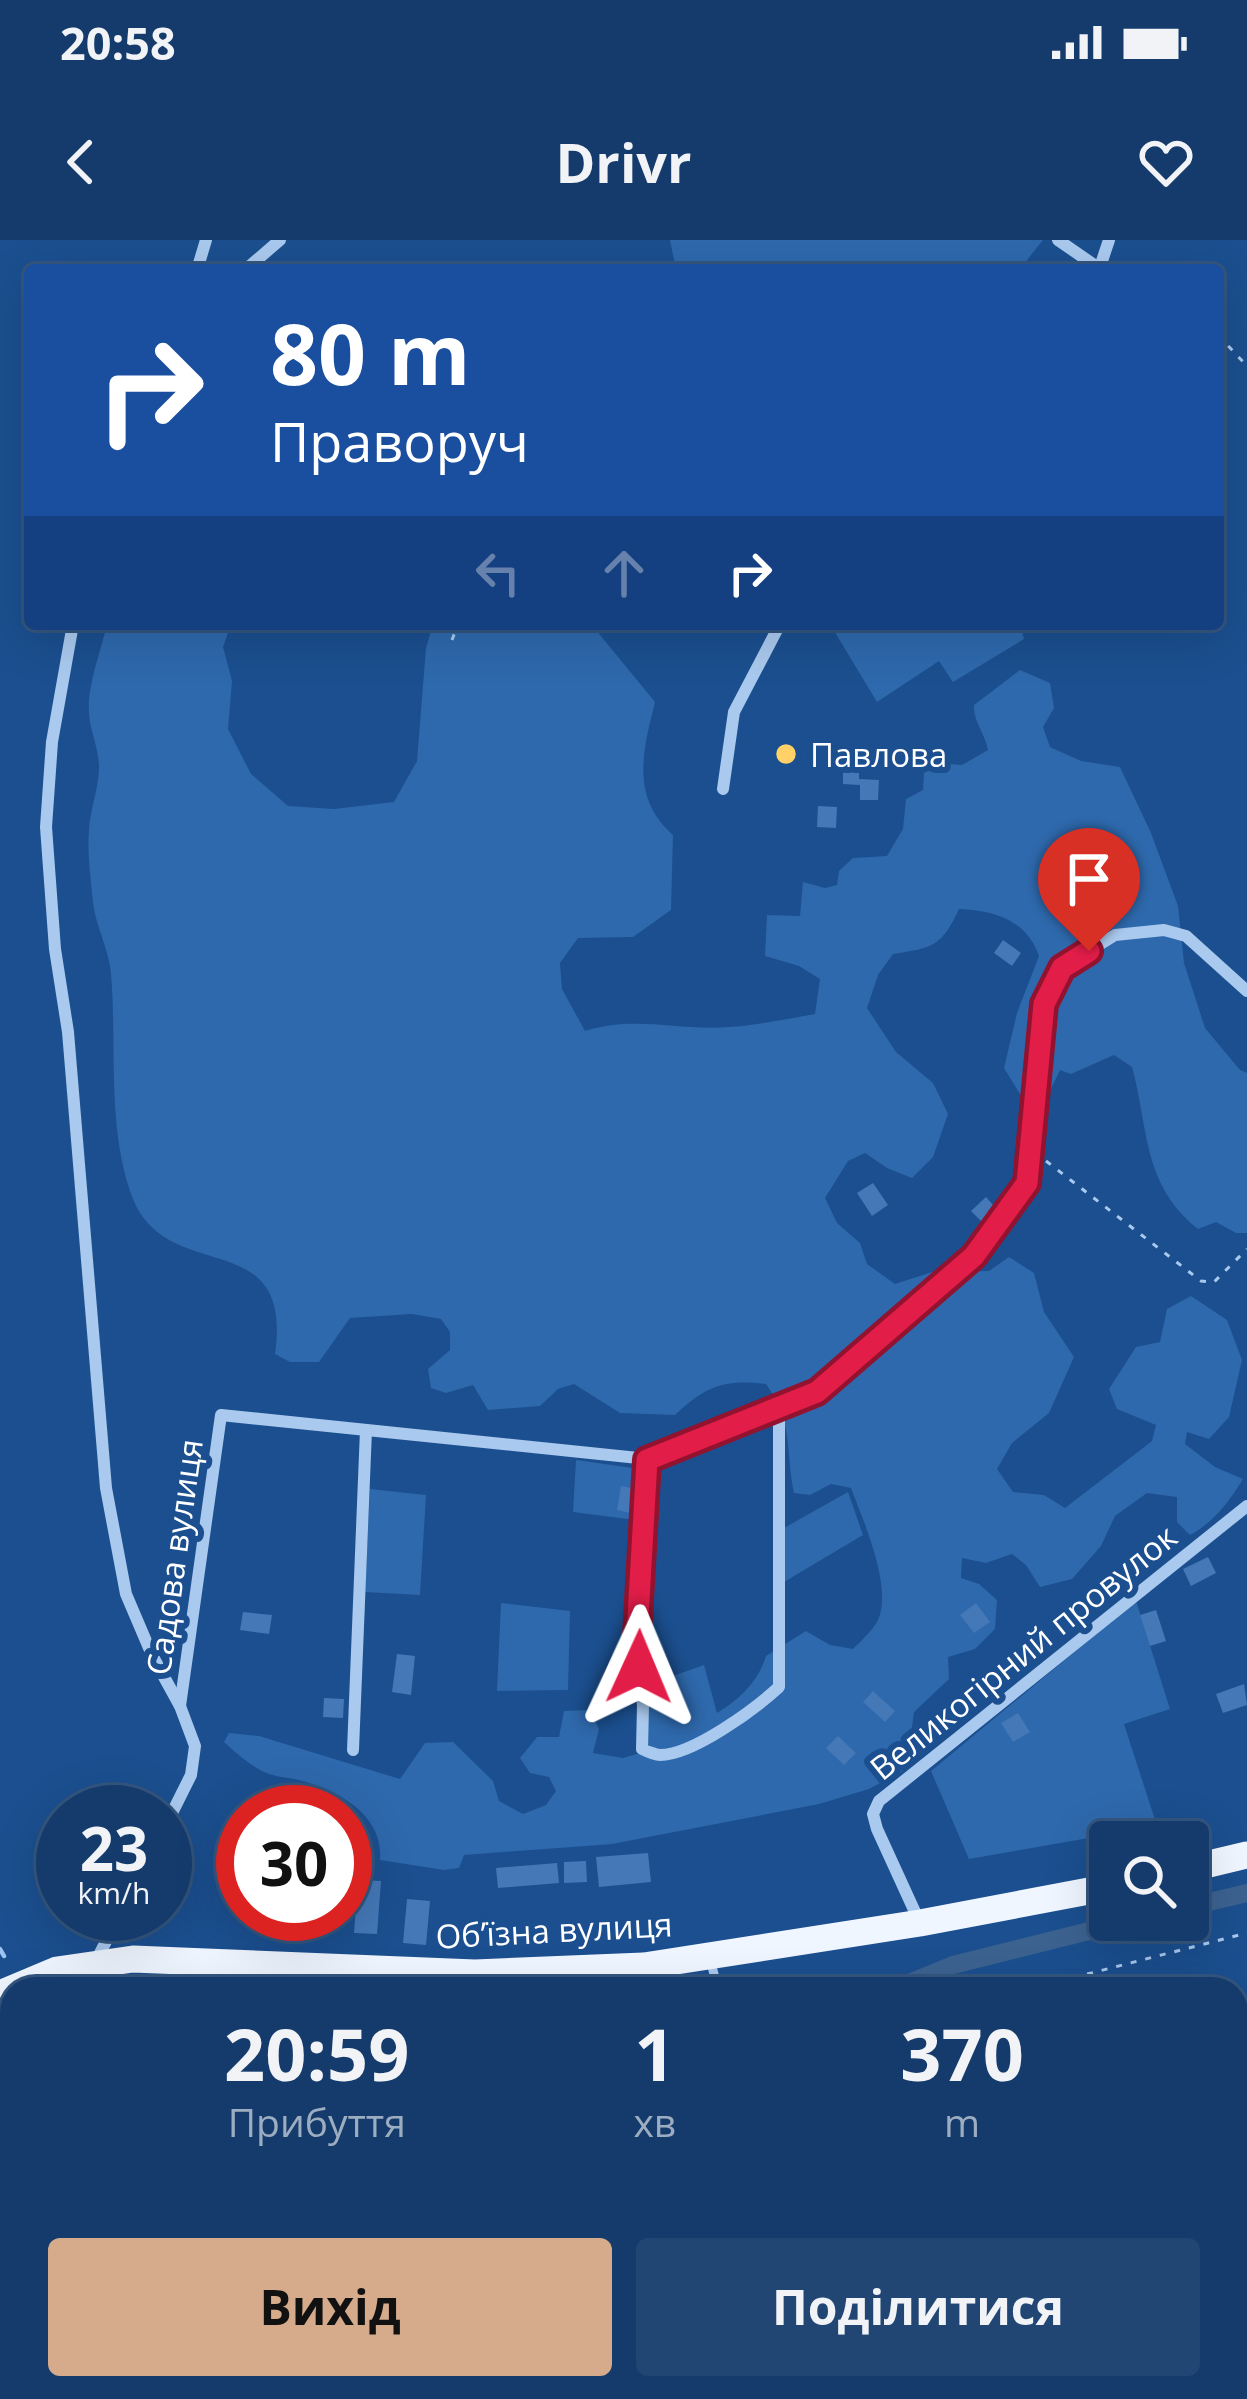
<!DOCTYPE html>
<html lang="uk">
<meta charset="utf-8">
<style>
body{margin:0;font-family:"Open Sans",sans-serif;background:#214673;color:#f1f3f6;height:100vh;display:flex;flex-direction:column;font-size:45px;white-space:nowrap}
*{box-sizing:border-box;margin:0}
p{font-size:39px;color:#9dadc1}
.icon{flex:none;width:66px;height:66px;fill:none;stroke:currentColor;stroke-width:2;stroke-linecap:round;stroke-linejoin:round}
.map{position:relative;flex:1;overflow:hidden}
.panel{position:absolute;left:0px;top:1737px;width:1248px;height:423px;display:flex;flex-direction:column;background:#143b6b;border-radius:36px 36px 0 0;box-shadow:0 12px 48px #0002,0 0 0 3px #33557e}
.panel>*{flex:none}
.top-card{position:absolute;left:24px;top:24px;width:1200px;height:366px;border-radius:12px;box-shadow:0 12px 48px #0002,0 0 0 3px #33557e;background:#1a4fa0;color:#fff;overflow:hidden}
.controls{position:absolute;left:1089px;top:1581px;display:grid;gap:24px}
.controls a{display:grid;place-items:center;width:120px;height:120px;border-radius:12px;background:#143b6b;box-shadow:0 12px 48px #0002,0 0 0 3px #33557e;font-size:60px}
.speed{position:absolute;left:36px;top:1545px;display:flex;gap:24px;font-size:60px;font-weight:700;text-align:center}
.speed>*{display:grid;place-content:center;width:156px;height:156px;border-radius:50%;background:#143b6b;box-shadow:0 12px 48px #0002,0 0 0 3px #33557e;line-height:1}
.speed small{font-size:30px;font-weight:400}
.speed .limit{border:18px solid #d22;background:#fff;color:#111}
.pin{position:absolute;display:grid;place-items:center;width:102px;height:102px;color:#fff;margin:-123px -51px;border-radius:50% 50% 50% 0;rotate:-45deg;box-shadow:0 0 12px #0007}
.pin .icon{rotate:45deg}
.me{position:absolute;width:132px;margin:-66px;rotate:1deg;stroke-linejoin:round;filter:drop-shadow(0 0 9px #0008)}
.turn{display:flex;align-items:center;gap:42px;height:252px;padding:0 48px;font-size:54px}
.turn .icon{width:156px;height:156px;stroke-width:2.5}
.turn b{display:block;font-size:84px;line-height:102px}
.lanes{display:flex;align-items:center;height:114px;padding:0 48px;background:#0003;justify-content:center;gap:60px;direction:ltr}
.lanes .off{opacity:.35}
.eta{display:flex;justify-content:space-evenly;align-items:center;height:204px;text-align:center}
.eta b{font-size:72px;font-weight:700;line-height:84px}
.button{display:flex;gap:24px;margin-top:auto;padding:24px 48px}
.button a{flex:1;height:138px;border-radius:12px;background:#d6ab8b;color:#111;font-size:48px;font-weight:700;line-height:138px;text-align:center}
.button a+a{background:#214673;color:#f1f3f6}
.status{display:flex;justify-content:space-between;align-items:center;height:84px;padding:0 60px;background:#143b6b;direction:ltr}
.status svg{height:33px;fill:currentColor}
header{display:flex;justify-content:space-between;align-items:center;height:156px;padding:0 48px;background:#143b6b;font-size:54px;font-weight:700}
.map>svg:first-child{display:block}
.green{fill:#2e69ad}
.lines{fill:none;stroke-linecap:round;stroke-linejoin:round}
.stream{stroke:#9cc4f0;stroke-width:4.5}
.canal{stroke:#3c6290;stroke-width:18}
.building{fill:#4478b7}
.path{stroke:#a9c9ee;stroke-width:3;stroke-dasharray:6 9;stroke-linecap:butt}
.lane{stroke:#a9c9ee;stroke-width:9}
.street{stroke:#a9c9ee;stroke-width:12}
.primary{stroke:#f0f6ff;stroke-width:27}
.route-casing{stroke:#92132f;stroke-width:30}
.route{stroke:#e11d48;stroke-width:21}
.poi-dot{fill:#ffd166;stroke:#1b4f8f;stroke-width:4.5}
.labels{text-anchor:middle;dominant-baseline:central;stroke-width:12;stroke-linejoin:round;paint-order:stroke}
.poi-label{font-size:33px;fill:#fff;stroke:#1b4f8f;text-anchor:start}
.street-label{font-size:33px;fill:#fff;stroke:#1b4f8f}
</style>
<div class="status"><b>20:58</b><svg viewBox="0 0 49 12"><path d="M0 12V9h3v3zM5 12V6h3v6zM10 12V3h3v9zM15 12V0h3v12zM26 1h20v11H26zM47 4h2v5h-2z"/></svg></div>
<header><svg class="icon" aria-label="back" viewBox="0 0 24 24"><path d="M15 5l-7 7 7 7"/></svg>Drivr<svg class="icon" aria-label="heart" viewBox="0 0 24 24"><path d="M12 20l-8-8c-3-5 5-10 8-4 3-6 11-1 8 4z"/></svg></header>
<div class="map">
<svg width="1247" height="2159" viewBox="0 0 1247 2159">
<rect width="100%" height="100%" fill="#1b4f8f"/>
<!-- green -->
<g class="green">
<polygon points="670,0 1043,0 1019,30 676,30"/>
<path d="M107,384h124l-8,23 9,34 -4,48 23,45 37,32 46,3 60,-7 23,-41 9,-113 7,-24h158l64,78c-12,49 -25,95 18,133l-2,75 -38,27 -55,1 -18,25 2,26 23,42c51,-16 92,0 144,-4 28,-2 58,-8 86,-13l5,-35 -21,-13 -34,-10 2,-41 33,1 3,-34 22,6 12,-3 2,-14 14,-13 34,-2 16,-27 3,-30 17,-9 1,-17 15,-10 23,2 26,-15c-3,-17 -15,-28 -14,-45l46,-35 30,13 4,25 -11,19 7,20 31,14 39,6 31,66 27,73 6,57 21,65 35,42 7,3v160h-11l-20,-11 -18,7c-56,-45 -49,-100 -66,-162l-18,-12 -43,19 -11,-4 -12,25 -28,-1 -16,-26 13,-55 22,-57c-13,-36 -43,-45 -80,-47 -17,37 -26,39 -66,45l-15,21 -11,33 29,44 37,31 15,31 -15,43 -21,21 -25,-10 -22,-15 -17,8 -23,37 12,25 23,20 7,21 28,20 37,-12 57,-1 20,-14 25,16 10,39 30,45 -25,56 -37,30 -15,26 16,23 31,3 21,13 87,-67 4,-16 -39,-16 -8,-20 27,-42 24,-5 7,-33 24,-13 36,24 15,40 -13,57 -20,22 -22,-7 -2,12 30,23 28,12c-15,24 -28,42 -53,56l-13,-13v-25l-30,-4 -32,23 -14,30 -29,33 -32,8 -14,-22 -14,-11 -26,9 -24,-5 -1,20 18,6 18,16 -2,29 -20,20 -27,8 1,22 -35,33 -3,23 14,14 -22,22 -34,18 -50,15 -207,40 -148,11 -5,13 -15,2 -64,-10c4,-45 -42,-70 -81,-80 -12,-3 -26,-3 -37,-9 -15,-8 -26,-18 -38,-29l5,-9 30,3 141,43 25,-36 28,-1 40,39 6,20 24,13 23,-9 10,-14 -7,-14 -19,-4 -10,-15 17,-21h22l5,-26 26,-1 9,19 -6,24 30,5 31,-9 -8,-6 4,-59 54,-19 13,48c23,-14 41,-31 49,-57l40,-25 24,14 23,4c8,-8 20,-19 25,-29 15,-33 -15,-100 -27,-132l-20,-4 -21,11 -16,-2c-9,-46 0,-69 -28,-109 -42,-5 -60,2 -91,31l-55,-2 -46,-29 -16,5 -18,17 -52,4 -15,-25 -27,8 -15,-5 -3,-19 22,-19v-18l-9,-13 -29,-5 -62,4 -31,44h-29l-15,-8c19,-135 -113,-63 -145,-163 -23,-69 -13,-146 -19,-217 -2,-25 -15,-47 -18,-71 -2,-23 -6,-50 -4,-73 1,-21 10,-42 10,-63 0,-18 -9,-36 -10,-54 -2,-27 12,-62 18,-89z"/>
<polygon points="830,384 1020,384 1024,399 953,442 939,421 877,462"/>
<polygon points="576,1220 640,1229 635,1280 573,1272"/>
<polygon points="370,1249 426,1255 420,1355 365,1352"/>
<polygon points="848,1252 863,1295 784,1342 784,1288"/>
<polygon points="1136,1361 1170,1469 1124,1484 1157,1586 969,1619 931,1531"/>
<polygon points="501,1363 570,1371 568,1450 497,1451"/>
</g>
<g class="lines">
<!-- stream -->
<polyline class="stream" points="0,1709 4,1716"/>
<!-- canal -->
<g class="canal">
<polyline points="1188,1667 1247,1653"/>
<polyline points="894,1749 953,1725 1133,1680"/>
<polyline points="0,2153 13,2148"/>
</g>
</g>
<!-- building -->
<g class="building">
<polygon points="843,526 859,526 859,539 879,540 878,560 860,560 860,545 843,544"/>
<polygon points="818,566 837,567 836,588 817,587"/>
<polygon points="1003,700 1021,713 1012,726 994,713"/>
<polygon points="873,943 888,965 872,976 857,953"/>
<polygon points="986,957 1001,974 987,987 971,971"/>
<polygon points="621,1246 636,1249 631,1273 617,1270"/>
<polygon points="1208,1317 1216,1333 1191,1346 1183,1329"/>
<polygon points="976,1363 990,1382 974,1393 960,1375"/>
<polygon points="1156,1370 1166,1401 1150,1406 1140,1375"/>
<polygon points="243,1372 272,1375 269,1394 240,1390"/>
<polygon points="397,1414 415,1416 411,1455 392,1452"/>
<polygon points="1244,1444 1247,1465 1223,1473 1216,1454"/>
<polygon points="873,1451 895,1471 885,1482 863,1462"/>
<polygon points="324,1458 344,1459 343,1478 323,1477"/>
<polygon points="1018,1473 1030,1492 1013,1502 1001,1483"/>
<polygon points="838,1496 856,1513 844,1525 826,1508"/>
<polygon points="648,1613 651,1642 599,1647 596,1617"/>
<polygon points="586,1621 587,1642 564,1643 564,1622"/>
<polygon points="557,1623 559,1643 498,1648 496,1628"/>
<polygon points="358,1640 381,1641 377,1694 354,1693"/>
<polygon points="407,1659 430,1661 426,1705 403,1703"/>
<polygon points="1236,2061 1247,2095 1247,2159 1198,2159 1195,2148 1236,2148"/>
<polygon points="847,2148 911,2148 915,2159 850,2159"/>
<polygon points="1000,2148 1068,2148 1071,2159 1003,2159"/>
</g>
<g class="lines">
<!-- path -->
<g class="path">
<polyline points="1218,95 1247,126"/>
<polyline points="452,400 458,384"/>
<polyline points="1046,921 1201,1041 1214,1042 1247,1009"/>
<polyline points="1029,1749 1247,1693"/>
<polyline points="55,2159 82,2148"/>
</g>
<!-- lane -->
<g class="lane">
<polyline points="710,1719 718,1749"/>
<polyline points="648,2148 651,2159"/>
<polyline points="822,2148 825,2159"/>
</g>
<!-- street -->
<g class="street">
<polyline points="1058,0 1100,29"/>
<polyline points="197,30 206,0"/>
<polyline points="245,30 280,0"/>
<polyline points="1099,30 1109,0"/>
<polyline points="73,384 52,502 46,587 55,709 68,792 106,1248 126,1354 152,1415 180,1466 195,1506 191,1535 165,1587"/>
<polyline points="723,549 734,472 780,384"/>
<path d="M648,1219l-11,176 6,71 -1,43c4,2 14,6 18,6 33,0 95,-46 119,-68v-280"/>
<polyline points="180,1466 221,1175 648,1219 817,1152 974,1016 1027,943 1044,764 1062,728 1115,695 1164,690 1186,696 1247,751"/>
<polyline points="353,1510 366,1190"/>
<polyline points="920,1683 877,1589 873,1574 879,1561 1247,1266"/>
<polyline points="96,1721 120,1674"/>
</g>
<!-- primary -->
<g class="primary">
<polyline points="1188,1629 1247,1615"/>
<polyline points="0,1754 57,1730 133,1719 475,1733 644,1726 920,1683 1110,1647"/>
</g>
</g>
<g class="lines">
<defs>
<polyline id="route" points="639,1427 637,1395 647,1220 817,1152 974,1016 1027,943 1044,764 1062,728 1089,711"/>
</defs>
<!-- route casing -->
<use href="#route" class="route-casing"/>
<!-- route -->
<use href="#route" class="route"/>
</g>
<!-- markers -->
<circle class="poi-dot" cx="786" cy="514" r="12"/>
<g class="labels">
<!-- poi labels -->
<g class="poi-label">
<text x="810" y="514">Павлова</text>
</g>
<!-- street labels -->
<g class="street-label">
<text transform="translate(174 1317) rotate(-82)">Садова вулиця</text>
<text transform="translate(1023 1412) rotate(-39)">Великогірний провулок</text>
<text transform="translate(554 1690) rotate(-3)">Обʼїзна вулиця</text>
</g>
</g>
</svg>
<div class="controls">
<a><svg class="icon" aria-label="search" viewBox="0 0 24 24"><circle cx="10" cy="10" r="6"/><path d="M15 15l6 6"/></svg></a>
</div>
<div class="speed"><div>23<small>km/h</small></div><div class="limit">30</div></div>
<div class="pin" style="left:1089px;top:711px;background:#d93025"><svg class="icon" aria-label="arrive" viewBox="0 0 24 24"><path d="M6 21V4h12l-3 4 3 4H6"/></svg></div>
<svg class="me" style="left:639px;top:1427px" viewBox="-20 -20 40 40"><path d="M0-17L14 15 0 8-14 15z" fill="#e11d48" stroke="#fff" stroke-width="4"/></svg>
<div class="top-card">
<div class="turn"><svg class="icon" aria-label="right" viewBox="0 0 24 24"><path d="M7 20v-9h11M14 6l5 5-5 5"/></svg><div><b>80 m</b>Праворуч</div></div>
<div class="lanes"><svg class="icon off" aria-label="left" viewBox="0 0 24 24"><path d="M17 20v-9H6M10 6l-5 5 5 5"/></svg><svg class="icon off" aria-label="ahead" viewBox="0 0 24 24"><path d="M12 20V5M6 11l6-6 6 6"/></svg><svg class="icon" aria-label="right" viewBox="0 0 24 24"><path d="M7 20v-9h11M14 6l5 5-5 5"/></svg></div>
</div>
<section class="panel">
<div class="eta">
<div><b>20:59</b><p>Прибуття</p></div>
<div><b>1</b><p>хв</p></div>
<div><b>370</b><p>m</p></div>
</div>
<div class="button"><a>Вихід</a><a>Поділитися</a></div>
</section>
</div>
